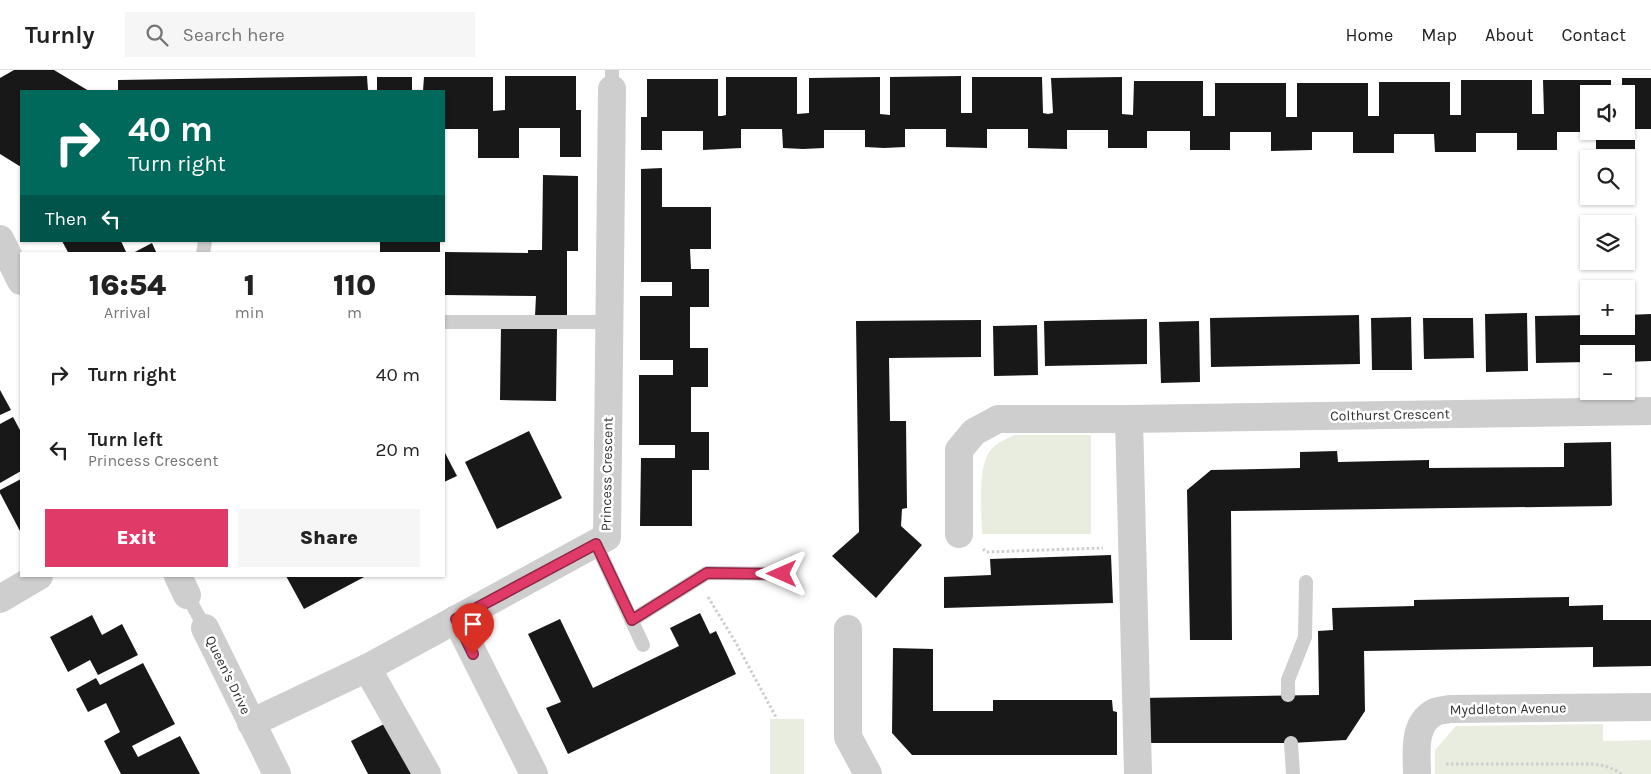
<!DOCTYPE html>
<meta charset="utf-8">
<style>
body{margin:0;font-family:Karla,sans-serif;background:#f6f6f6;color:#222;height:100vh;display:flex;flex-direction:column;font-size:19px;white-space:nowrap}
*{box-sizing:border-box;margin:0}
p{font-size:16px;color:#767676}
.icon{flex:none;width:28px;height:28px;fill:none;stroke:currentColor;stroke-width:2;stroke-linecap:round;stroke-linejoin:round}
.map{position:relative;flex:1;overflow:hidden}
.sheet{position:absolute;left:20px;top:182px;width:425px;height:325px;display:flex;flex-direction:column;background:#fff;border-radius:0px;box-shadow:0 1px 4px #0004}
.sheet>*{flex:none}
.top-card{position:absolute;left:20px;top:20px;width:425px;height:152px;border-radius:0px;box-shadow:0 1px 4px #0004;background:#00695c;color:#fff;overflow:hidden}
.buttons{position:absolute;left:1580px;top:15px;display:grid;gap:10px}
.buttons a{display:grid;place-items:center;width:55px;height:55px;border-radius:0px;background:#fff;box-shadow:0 1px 4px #0004;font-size:25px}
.pin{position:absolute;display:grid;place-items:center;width:42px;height:42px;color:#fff;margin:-51px -21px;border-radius:50% 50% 50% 0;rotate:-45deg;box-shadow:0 0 5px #0007}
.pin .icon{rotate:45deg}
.me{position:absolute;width:55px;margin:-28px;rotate:270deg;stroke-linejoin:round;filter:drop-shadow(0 0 4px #0008)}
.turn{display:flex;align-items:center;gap:18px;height:105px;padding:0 25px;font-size:22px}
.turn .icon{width:65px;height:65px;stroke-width:2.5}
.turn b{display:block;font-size:35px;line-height:42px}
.then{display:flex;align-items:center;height:48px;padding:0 25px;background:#0003;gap:10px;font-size:19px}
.eta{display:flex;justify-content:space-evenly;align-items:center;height:85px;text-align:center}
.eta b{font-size:30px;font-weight:800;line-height:35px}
.primary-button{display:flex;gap:10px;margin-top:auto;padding:10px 25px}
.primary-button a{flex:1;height:58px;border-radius:0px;background:#e03a68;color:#fff;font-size:20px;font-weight:800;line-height:58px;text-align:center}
.primary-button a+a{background:#f6f6f6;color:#222}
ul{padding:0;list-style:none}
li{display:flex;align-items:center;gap:15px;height:75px;padding:0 25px}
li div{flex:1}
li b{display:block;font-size:19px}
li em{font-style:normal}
header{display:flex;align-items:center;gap:30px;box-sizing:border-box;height:70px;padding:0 25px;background:#fff;border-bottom:1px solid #e0e0e0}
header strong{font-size:24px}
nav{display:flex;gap:28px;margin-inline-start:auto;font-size:18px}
.search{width:350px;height:45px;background:#f6f6f6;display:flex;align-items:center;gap:12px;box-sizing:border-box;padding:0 18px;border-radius:0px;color:#767676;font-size:19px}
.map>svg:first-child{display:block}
.green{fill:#e9eddf}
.building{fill:#181818}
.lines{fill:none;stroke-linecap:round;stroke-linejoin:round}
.path{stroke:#cecece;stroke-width:3;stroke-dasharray:2.5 2.5;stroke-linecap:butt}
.lane{stroke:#cecece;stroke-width:14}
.street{stroke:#cecece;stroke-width:28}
.route-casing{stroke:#922644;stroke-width:12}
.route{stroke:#e03a68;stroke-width:9}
.labels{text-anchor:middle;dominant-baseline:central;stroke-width:5;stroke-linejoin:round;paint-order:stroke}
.street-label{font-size:14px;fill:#313131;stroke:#fff}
</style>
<header>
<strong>Turnly</strong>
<div class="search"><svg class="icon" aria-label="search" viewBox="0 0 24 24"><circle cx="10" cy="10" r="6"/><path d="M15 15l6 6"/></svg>Search here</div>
<nav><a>Home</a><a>Map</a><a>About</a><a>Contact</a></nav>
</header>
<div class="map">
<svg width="1651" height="704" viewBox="0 0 1651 704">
<rect width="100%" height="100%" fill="#fff"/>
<!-- green -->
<g class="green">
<path d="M1015,365h76v99h-109c0,-22 -5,-63 7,-82 6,-9 17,-13 26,-17z"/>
<rect x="770" y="649" width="34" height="55"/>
<polygon points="1603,654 1603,671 1651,670 1651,704 1435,704 1435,680 1456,656"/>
</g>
<!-- building -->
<g class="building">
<polygon points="14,0 54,0 89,21 21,21 21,97 0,84 0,8"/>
<polygon points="367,6 368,21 118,21 118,10"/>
<polygon points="505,6 576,6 576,40 581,40 581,87 560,87 560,58 519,58 519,88 478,88 478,59 444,59 444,21 423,21 424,7 493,7 493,41 505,40"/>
<polygon points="961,6 961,43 972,43 972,7 1042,7 1043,43 1048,44 1053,43 1051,8 1122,7 1122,44 1133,45 1134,11 1203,11 1203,46 1215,46 1215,13 1286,13 1286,47 1297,47 1297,13 1368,13 1368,46 1379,46 1379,12 1450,12 1450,45 1461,45 1461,10 1532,10 1532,44 1544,44 1543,10 1611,10 1611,24 1589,24 1589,62 1557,62 1557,80 1517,80 1517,63 1476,63 1476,82 1435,82 1434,64 1394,64 1394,83 1353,83 1353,62 1312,62 1312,80 1271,81 1271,62 1230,62 1230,80 1190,80 1190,61 1147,61 1147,78 1108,78 1108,60 1067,60 1067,79 1028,78 1028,59 987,59 987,78 946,77 946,59 905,59 905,77 884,78 865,77 865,60 824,60 824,78 803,79 783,78 782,59 741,59 741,78 703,80 703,61 662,61 662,80 641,80 641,47 647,47 647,9 718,9 718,46 722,46 726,45 726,7 797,7 797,44 809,43 809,8 880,7 880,44 890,45 890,7"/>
<rect x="377" y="7" width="35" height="14"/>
<polygon points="1622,8 1651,8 1651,59 1635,59 1635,79 1596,79 1596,61 1626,61 1626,24 1622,24"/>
<polygon points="662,98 662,137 711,137 711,179 690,179 691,199 709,199 709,237 690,237 690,278 708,278 708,317 691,317 691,362 709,362 709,400 692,400 692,456 640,456 641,388 675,388 675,375 639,375 639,305 673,305 673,290 640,290 640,226 672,226 672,212 641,212 641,99"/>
<polygon points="543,105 578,106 578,181 567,181 567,246 535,246 536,226 444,225 444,182 528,183 528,180 542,180"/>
<polygon points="62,171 121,171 127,184 69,184"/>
<rect x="380" y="171" width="60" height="13"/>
<polygon points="152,173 157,184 131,184"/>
<polygon points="1527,243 1528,301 1486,302 1485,244"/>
<polygon points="1651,244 1651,291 1626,292 1626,284 1589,284 1589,292 1536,293 1535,246 1589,245 1589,256 1626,256 1626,245"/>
<polygon points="1359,245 1360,294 1211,297 1210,248"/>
<polygon points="1411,247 1412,300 1372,300 1371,248"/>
<polygon points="1423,248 1473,248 1474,288 1424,289"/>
<polygon points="1147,249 1147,294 1045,296 1044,251"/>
<polygon points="981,250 981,287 889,288 890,351 906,351 907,438 902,439 901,456 922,475 876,528 832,486 859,462 856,251"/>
<polygon points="1199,251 1200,312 1161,313 1159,252"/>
<polygon points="1037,255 1038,305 994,306 993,256"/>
<polygon points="501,257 557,258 556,331 500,330"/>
<polygon points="0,320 11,340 0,345"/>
<polygon points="13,347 21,362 21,401 0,413 0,354"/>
<polygon points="529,361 562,428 497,459 465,392"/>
<polygon points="1611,372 1612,435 1610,436 1231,441 1232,570 1190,570 1187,420 1211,400 1300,398 1300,382 1337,381 1338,392 1429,390 1429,398 1564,397 1564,373"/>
<polygon points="444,381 457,406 444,412"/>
<polygon points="21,409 21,463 0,423 0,420"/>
<polygon points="1111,485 1113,533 944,538 944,507 991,505 990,489"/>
<polygon points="286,506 366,506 304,539"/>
<polygon points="1569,527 1569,536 1603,535 1603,550 1651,550 1651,596 1593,597 1593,577 1364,581 1365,641 1346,670 1291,673 1142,673 1141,628 1319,625 1318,561 1333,560 1332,538 1414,536 1414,530"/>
<polygon points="700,543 710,564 716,561 736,604 568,684 546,638 561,632 528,564 560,549 593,618 679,576 670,558"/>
<polygon points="92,545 102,565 122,554 138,585 98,605 90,590 68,602 50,567"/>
<polygon points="893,578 933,579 933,641 993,641 993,630 1112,630 1113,641 1117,642 1117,685 912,685 892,663"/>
<polygon points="143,593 175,654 132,676 138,687 180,666 200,704 121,704 104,671 120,662 106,633 88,642 76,619 96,608 100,615"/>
<polygon points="384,654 412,704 368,704 351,671"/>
</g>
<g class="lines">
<!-- path -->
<g class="path">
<polyline points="983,479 986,482 1103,478"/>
<polyline points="708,527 736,573 777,649"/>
<path d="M1446,694h145c11,1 21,3 30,10"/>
</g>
<!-- lane -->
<g class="lane">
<polyline points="612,19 612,0"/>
<polyline points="203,184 205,171"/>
<polyline points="444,252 609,252"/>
<polyline points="596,474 643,575"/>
<polyline points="187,525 205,558"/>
<polyline points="632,550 707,503 782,504"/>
<polyline points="1288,625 1288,610 1305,567 1306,512"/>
<polyline points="1291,673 1293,704"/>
</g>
<!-- street -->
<g class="street">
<polyline points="0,169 21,211"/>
<polyline points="1129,349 1138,704"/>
<polyline points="959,464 959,380 974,362 998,349 1129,349 1651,341"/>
<polyline points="178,506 187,525"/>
<polyline points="0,529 39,506"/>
<polyline points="456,549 534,704"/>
<polyline points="205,558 277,704"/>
<polyline points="848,559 848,667 868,704"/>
<polyline points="367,598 427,704"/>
<polyline points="251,653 367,598 607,467 612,19"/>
<path d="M1417,704c0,-21 -5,-50 18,-62 4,-2 10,-2 15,-3l201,-2"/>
</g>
</g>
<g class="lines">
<defs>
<polyline id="route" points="473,584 456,549 596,474 632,550 707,503 782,504"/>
</defs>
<!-- route casing -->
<use href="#route" class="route-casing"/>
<!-- route -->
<use href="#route" class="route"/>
</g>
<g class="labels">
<!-- street labels -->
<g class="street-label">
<text transform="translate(1390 345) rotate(-1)">Colthurst Crescent</text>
<text transform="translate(607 404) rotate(-89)">Princess Crescent</text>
<text transform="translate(228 605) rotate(64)">Queen's Drive</text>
<text transform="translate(1508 639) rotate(-1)">Myddleton Avenue</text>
</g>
</g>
</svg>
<div class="buttons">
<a><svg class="icon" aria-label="sound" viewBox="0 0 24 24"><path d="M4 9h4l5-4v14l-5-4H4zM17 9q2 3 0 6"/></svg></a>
<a><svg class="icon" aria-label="search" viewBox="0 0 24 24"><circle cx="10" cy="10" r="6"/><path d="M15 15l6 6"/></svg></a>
<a><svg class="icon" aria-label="layers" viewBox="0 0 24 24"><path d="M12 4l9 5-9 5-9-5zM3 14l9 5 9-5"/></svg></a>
<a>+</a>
<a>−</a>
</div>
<div class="pin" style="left:473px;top:584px;background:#d93025"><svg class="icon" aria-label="arrive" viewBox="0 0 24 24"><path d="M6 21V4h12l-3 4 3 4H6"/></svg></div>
<svg class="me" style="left:782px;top:504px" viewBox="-20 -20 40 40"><path d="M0-17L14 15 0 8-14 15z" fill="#e03a68" stroke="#fff" stroke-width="4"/></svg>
<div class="top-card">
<div class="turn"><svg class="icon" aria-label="right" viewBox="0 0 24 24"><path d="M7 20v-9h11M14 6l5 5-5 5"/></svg><div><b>40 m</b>Turn right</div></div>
<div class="then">Then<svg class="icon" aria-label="left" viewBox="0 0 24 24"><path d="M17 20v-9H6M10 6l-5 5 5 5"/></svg></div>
</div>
<section class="sheet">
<div class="eta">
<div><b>16:54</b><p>Arrival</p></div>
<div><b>1</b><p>min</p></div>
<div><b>110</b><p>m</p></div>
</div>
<ul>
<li><svg class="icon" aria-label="right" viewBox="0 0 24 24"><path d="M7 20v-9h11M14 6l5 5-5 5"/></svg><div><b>Turn right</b></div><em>40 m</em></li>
<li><svg class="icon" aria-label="left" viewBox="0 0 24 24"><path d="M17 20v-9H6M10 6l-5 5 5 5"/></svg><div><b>Turn left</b><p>Princess Crescent</p></div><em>20 m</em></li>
</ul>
<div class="primary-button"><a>Exit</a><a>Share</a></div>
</section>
</div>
